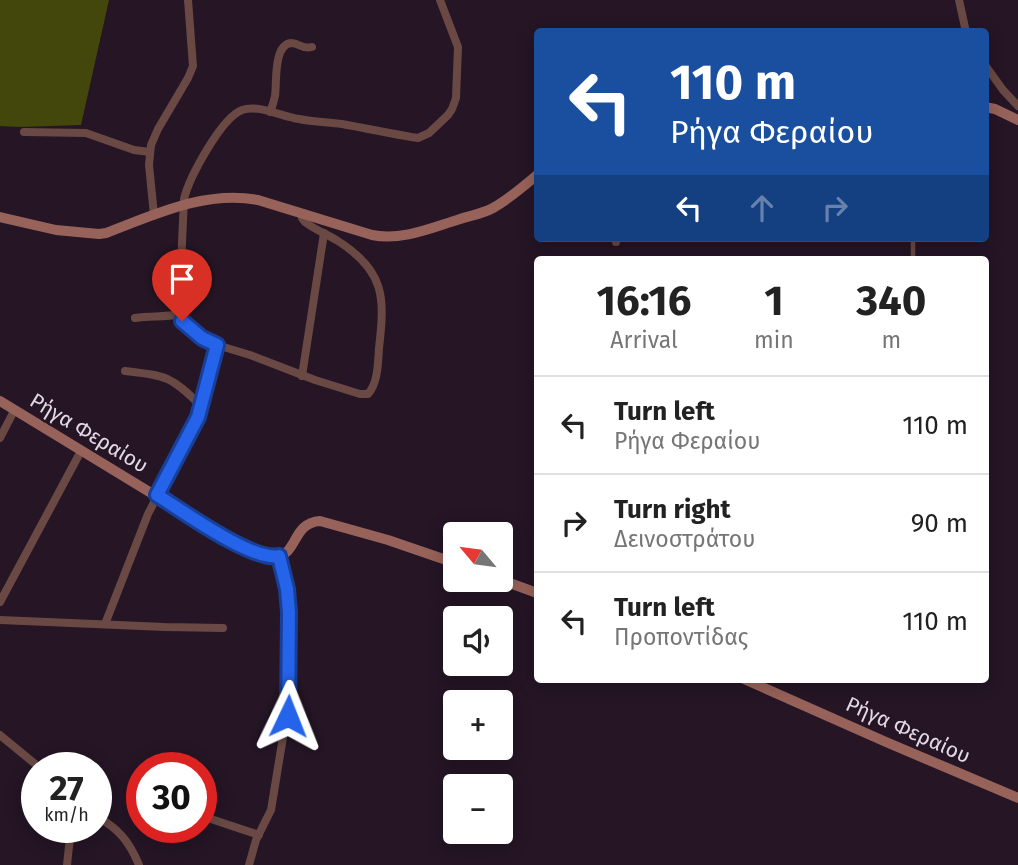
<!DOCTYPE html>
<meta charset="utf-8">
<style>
body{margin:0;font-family:"Fira Sans",sans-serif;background:#f2f2f2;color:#222;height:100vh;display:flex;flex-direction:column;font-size:26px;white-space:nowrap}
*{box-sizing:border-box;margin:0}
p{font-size:23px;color:#767676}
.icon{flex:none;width:38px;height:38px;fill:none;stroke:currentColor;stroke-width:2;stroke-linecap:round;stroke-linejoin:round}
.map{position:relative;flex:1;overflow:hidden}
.panel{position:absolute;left:534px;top:256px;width:455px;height:427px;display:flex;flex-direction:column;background:#fff;border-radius:7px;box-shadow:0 4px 18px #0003}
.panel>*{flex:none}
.hud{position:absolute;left:534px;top:28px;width:455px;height:214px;border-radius:7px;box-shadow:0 4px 18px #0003;background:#1a4fa0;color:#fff;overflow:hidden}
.needle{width:46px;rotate:299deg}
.tools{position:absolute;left:443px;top:522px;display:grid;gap:14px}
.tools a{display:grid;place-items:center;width:70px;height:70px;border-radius:7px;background:#fff;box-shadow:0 4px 18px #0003;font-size:35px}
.speed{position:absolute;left:21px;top:752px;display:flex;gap:14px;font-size:35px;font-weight:700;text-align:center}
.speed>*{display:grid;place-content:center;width:91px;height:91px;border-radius:50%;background:#fff;box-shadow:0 4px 18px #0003;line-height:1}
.speed small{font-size:18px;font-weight:400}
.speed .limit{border:10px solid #d22;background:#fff;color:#111}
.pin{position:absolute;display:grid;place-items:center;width:60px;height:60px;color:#fff;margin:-72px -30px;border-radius:50% 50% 50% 0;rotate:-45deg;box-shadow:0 0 7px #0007}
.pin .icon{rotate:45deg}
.me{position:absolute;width:77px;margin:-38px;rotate:2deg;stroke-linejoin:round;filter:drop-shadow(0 0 5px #0008)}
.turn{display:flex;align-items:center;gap:24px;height:147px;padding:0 21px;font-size:32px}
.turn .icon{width:91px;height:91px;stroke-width:2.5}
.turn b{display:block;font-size:49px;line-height:60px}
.lanes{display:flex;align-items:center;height:66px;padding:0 21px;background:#0003;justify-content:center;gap:35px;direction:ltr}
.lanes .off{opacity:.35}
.eta{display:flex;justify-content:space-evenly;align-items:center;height:119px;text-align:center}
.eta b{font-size:42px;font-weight:700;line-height:49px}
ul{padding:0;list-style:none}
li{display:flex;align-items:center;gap:21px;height:98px;padding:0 21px;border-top:2px solid #e0e0e0}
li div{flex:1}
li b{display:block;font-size:26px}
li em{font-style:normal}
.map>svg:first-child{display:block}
.green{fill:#43470c}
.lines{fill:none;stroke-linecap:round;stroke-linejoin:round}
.lane{stroke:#6a4944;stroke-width:4.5}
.street{stroke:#6a4944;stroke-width:8}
.secondary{stroke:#97625a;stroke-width:10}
.route-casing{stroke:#184099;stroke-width:18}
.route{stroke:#2563eb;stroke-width:12}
.labels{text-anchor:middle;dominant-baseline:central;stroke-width:5;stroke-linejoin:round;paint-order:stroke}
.street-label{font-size:21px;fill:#e3d9e3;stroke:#251525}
</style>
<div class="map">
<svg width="1018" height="865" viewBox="0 0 1018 865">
<rect width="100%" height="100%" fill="#251525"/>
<!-- green -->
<polygon class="green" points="0,0 109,0 81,125 20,127 0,126"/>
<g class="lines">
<!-- lane -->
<polyline class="lane" points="913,259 913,238"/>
<!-- street -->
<g class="street">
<polyline points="959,0 966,32"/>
<polyline points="985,65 1003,90 1018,106"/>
<path d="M270,112c2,-5 4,-11 5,-16 2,-13 -2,-51 16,-53 9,0 11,7 21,4"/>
<polyline points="24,132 86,133 134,150 150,152"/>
<path d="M302,213v5l3,4c10,8 22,12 33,19 47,30 47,56 41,107 -1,15 -1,35 -11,46h-8l-45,-14 -65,-25 -33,-10 -15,-7 -15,-12 -7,-9 -1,-9 5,-109c5,-21 37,-81 58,-89 17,-6 40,7 57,9 15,3 29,3 43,5 23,4 46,9 69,13l7,1 11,-5 19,-18 4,-6 4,-11 2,-51 -18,-47"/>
<polyline points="154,215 149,165 151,145 158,129 188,78 193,66 188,0"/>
<polyline points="616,242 616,238"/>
<path d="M135,318c17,-3 28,0 44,-4"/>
<path d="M125,371c42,5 46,5 76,35"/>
<polyline points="302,376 324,233"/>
<polyline points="0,438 14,411"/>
<polyline points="0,602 81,451"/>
<polyline points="0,620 165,627 223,628"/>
<polyline points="105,624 148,514 198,417 217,345"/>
<polyline points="0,735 40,768"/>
<path d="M96,816c23,13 33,25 43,49"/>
<polyline points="211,819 259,835"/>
<polyline points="67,865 71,828"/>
<polyline points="249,865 256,840 271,810 283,737 288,716 289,612 287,589 279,556"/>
</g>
<!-- secondary -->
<g class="secondary">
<polyline points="985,107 995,109 1018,120"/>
<path d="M0,217l56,13 43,4 7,-1c48,-18 99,-43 152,-33l114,35c29,6 59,-7 85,-15 12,-4 25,-6 36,-12 16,-9 30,-21 44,-33"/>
<path d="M0,401l225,137c13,6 37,21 51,19 22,-3 16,-34 44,-36l68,19 67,23"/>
<polyline points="499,579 537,593"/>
<polyline points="744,679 886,742 1018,798"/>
</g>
</g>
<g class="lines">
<defs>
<path id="route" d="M182,321l20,17 15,7 -19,72 -41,78c24,15 96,67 122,61l8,33 2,23 -1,104"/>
</defs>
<!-- route casing -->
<use href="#route" class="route-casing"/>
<!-- route -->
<use href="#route" class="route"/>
</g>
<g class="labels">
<!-- street labels -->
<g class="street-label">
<text transform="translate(89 433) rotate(31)">Ρήγα Φεραίου</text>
<text transform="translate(908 730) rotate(24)">Ρήγα Φεραίου</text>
</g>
</g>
</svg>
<div class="tools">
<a><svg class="needle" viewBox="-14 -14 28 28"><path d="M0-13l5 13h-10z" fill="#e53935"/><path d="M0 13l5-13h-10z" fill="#767676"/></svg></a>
<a><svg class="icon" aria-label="sound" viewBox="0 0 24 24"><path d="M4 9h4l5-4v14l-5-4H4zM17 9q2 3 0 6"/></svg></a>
<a>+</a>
<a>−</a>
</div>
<div class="speed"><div>27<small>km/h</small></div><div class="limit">30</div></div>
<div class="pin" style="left:182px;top:321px;background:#d93025"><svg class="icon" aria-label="arrive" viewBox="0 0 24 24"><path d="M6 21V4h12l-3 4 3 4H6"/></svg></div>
<svg class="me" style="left:288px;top:716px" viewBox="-20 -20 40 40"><path d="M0-17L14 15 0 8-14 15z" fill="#2563eb" stroke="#fff" stroke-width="4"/></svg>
<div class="hud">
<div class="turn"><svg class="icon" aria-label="left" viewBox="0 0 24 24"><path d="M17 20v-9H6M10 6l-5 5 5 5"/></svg><div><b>110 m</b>Ρήγα Φεραίου</div></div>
<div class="lanes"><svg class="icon" aria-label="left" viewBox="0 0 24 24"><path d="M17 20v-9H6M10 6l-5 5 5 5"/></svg><svg class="icon off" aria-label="ahead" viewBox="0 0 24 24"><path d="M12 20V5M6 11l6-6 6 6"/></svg><svg class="icon off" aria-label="right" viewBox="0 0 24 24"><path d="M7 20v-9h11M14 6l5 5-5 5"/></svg></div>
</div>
<section class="panel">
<div class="eta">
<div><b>16:16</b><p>Arrival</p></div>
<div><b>1</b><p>min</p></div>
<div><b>340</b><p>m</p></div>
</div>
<ul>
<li><svg class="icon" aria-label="left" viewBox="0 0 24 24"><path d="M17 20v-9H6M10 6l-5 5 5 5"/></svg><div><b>Turn left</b><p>Ρήγα Φεραίου</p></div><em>110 m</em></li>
<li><svg class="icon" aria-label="right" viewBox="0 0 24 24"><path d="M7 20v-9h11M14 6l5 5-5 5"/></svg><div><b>Turn right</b><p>Δεινοστράτου</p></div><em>90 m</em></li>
<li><svg class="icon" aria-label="left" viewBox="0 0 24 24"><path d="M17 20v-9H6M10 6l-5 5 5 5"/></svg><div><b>Turn left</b><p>Προποντίδας</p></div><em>110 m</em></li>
</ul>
</section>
</div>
